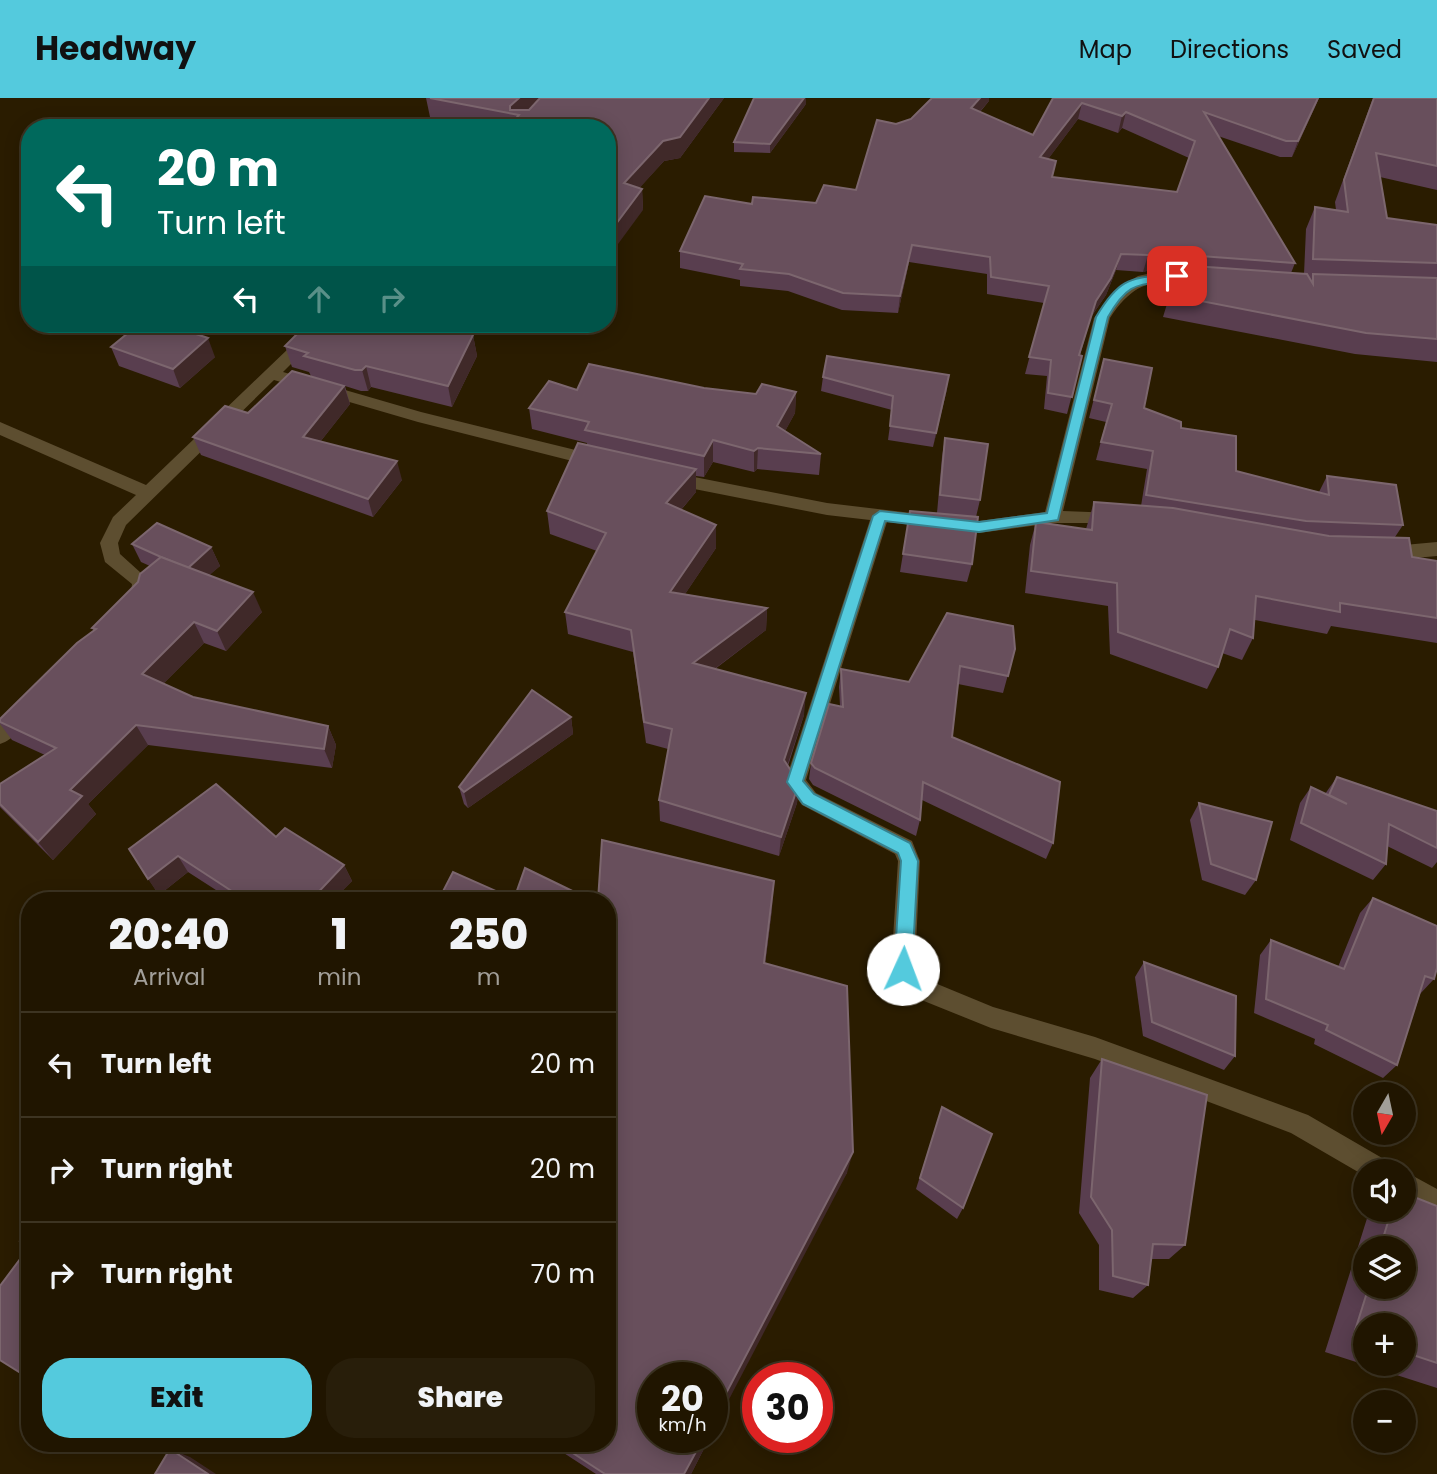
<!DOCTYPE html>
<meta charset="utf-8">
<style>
body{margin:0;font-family:Poppins,sans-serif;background:#281e0a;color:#f1f3f6;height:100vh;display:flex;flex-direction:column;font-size:26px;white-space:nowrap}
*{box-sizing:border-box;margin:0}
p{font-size:23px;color:#a29f99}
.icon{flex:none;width:38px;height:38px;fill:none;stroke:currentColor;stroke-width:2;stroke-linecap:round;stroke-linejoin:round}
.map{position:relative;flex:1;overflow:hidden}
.side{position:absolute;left:21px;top:794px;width:595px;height:560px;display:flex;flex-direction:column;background:#201500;border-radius:28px;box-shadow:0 4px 18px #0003,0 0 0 2px #3d3422}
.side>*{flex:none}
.hud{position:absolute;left:21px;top:21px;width:595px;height:214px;border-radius:28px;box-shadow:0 4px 18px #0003,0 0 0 2px #3d3422;background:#00695c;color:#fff;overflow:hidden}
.needle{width:46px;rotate:189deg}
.tools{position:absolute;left:1353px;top:984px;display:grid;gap:14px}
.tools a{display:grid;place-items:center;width:63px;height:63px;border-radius:50%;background:#201500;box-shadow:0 4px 18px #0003,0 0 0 2px #3d3422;font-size:35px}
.speed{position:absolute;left:637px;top:1264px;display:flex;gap:14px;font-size:35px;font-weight:700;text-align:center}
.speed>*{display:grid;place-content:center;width:91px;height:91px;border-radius:50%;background:#201500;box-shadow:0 4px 18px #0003,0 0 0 2px #3d3422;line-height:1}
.speed small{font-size:18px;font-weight:400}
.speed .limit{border:10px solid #d22;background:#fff;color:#111}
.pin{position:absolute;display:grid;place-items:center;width:60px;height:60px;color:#fff;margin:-30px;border-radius:14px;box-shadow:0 4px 10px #0006}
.me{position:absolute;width:77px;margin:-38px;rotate:2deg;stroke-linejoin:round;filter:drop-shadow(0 0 5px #0008)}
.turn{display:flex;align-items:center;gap:24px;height:147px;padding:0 21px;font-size:32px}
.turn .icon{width:91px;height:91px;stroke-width:2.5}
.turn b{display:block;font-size:49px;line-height:60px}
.lanes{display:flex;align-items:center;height:66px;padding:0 21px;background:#0003;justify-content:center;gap:35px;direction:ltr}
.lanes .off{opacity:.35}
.eta{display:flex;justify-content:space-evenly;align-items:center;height:119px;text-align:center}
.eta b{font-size:42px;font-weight:800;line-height:49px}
.primary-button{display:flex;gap:14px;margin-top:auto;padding:14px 21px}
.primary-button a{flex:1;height:80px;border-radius:28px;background:#54cadd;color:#111;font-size:28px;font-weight:800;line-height:80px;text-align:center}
.primary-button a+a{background:#281e0a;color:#f1f3f6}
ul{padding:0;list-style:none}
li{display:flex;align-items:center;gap:21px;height:105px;padding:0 21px;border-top:2px solid #3d3422}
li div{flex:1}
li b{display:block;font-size:26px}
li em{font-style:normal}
header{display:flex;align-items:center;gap:42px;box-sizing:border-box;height:98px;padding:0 35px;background:#54cadd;color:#111}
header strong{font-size:33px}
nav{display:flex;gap:38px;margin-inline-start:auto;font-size:24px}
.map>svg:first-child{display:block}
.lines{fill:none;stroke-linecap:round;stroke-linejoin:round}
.minor{fill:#5d4e30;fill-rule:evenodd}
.wall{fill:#593e4f;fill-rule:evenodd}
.shaded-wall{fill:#402929}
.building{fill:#684f5c;stroke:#7c666e;stroke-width:2;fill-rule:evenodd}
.route{fill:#54cadd;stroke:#378390;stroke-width:2}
</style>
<header>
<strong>Headway</strong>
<nav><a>Map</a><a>Directions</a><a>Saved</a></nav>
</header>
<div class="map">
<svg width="1437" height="1376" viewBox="0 0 1437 1376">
<rect width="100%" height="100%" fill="#2a1c00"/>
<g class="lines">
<!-- minor -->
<g class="minor">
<path d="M1156,174l46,2 8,5 -8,5c-44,-5 -66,-6 -92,34l-47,193 52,2 9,6 -3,4h-68l-74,10 -92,-11 -81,258 10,13 96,48 8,20 -5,104 15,16 63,26 102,30 213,78 81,47 4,9h-28v5l-74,-43 -196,-74 -104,-31 -77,-31 -23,-28 7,-108 -3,-7 -93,-49 -17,-23 85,-262 -43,-5 -158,-31 -9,-6 9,-6 158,31 152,18 66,-9 49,-194 23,-29 21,-13z"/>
<polygon points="314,226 331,226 283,274 421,314 600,358 609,364 600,370 418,324 274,282 126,427 118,445 120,456 151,484 149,498 139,511 125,511 123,506 131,495 132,486 105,464 100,445 113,419 136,397 0,337 0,324 146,387"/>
<polygon points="1437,444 1437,458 1382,463 1373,456 1382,449"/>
<path d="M25,605l7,2 3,6c-6,12 -22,29 -35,33v-21l18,-18z"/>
<polygon points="1404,1073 1437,1091 1437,1118 1404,1100"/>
</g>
</g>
<!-- wall -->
<g class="wall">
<polygon points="426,0 724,0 680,60 664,63 639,90 642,91 643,112 607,30 482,30 430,19"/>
<path d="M1053,0h266l-27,59h-12l-62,-21 77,127 -4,10 13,1 2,-45 9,-22 21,3 -1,-8 38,-104h64v92l-57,-13 7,41 50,7v137l-82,-8 -192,-37 14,-46 -23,-2 -11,3 -27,-2 -10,25 -15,22 -11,38 2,1 -15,58 -23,-5 3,-33 -22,-2 19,-71 -57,-9v-20l-78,-12 -11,51 -56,-3 -54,-19 -48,-5v-6l-60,-12v-17l72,-47 64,-1 40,-13 40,-66 93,-23 -9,11 53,23zM1078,21l40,14 4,-5 67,30 -12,34 -124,-15 -5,-18z"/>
<polygon points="806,6 770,55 734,54 734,44"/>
<polygon points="473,237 477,258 452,309 371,289 368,293 361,293 345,288 350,306 320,344 402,382 373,419 201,357 193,339 248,315 311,278 309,274 292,269 285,248"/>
<polygon points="111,249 215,259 180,290 119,268"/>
<polygon points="1104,261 1144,310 1181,330 1236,373 1319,394 1327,378 1403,427 1395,439 1412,459 1437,463 1437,545 1331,528 1327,536 1255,522 1253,540 1242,562 1222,555 1218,569 1207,591 1110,556 1108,508 1025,495 1030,447 1036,424 1086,431 1094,404 1141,408 1147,371 1096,362 1106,324 1089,320"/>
<polygon points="823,279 947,291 933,349 888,342 892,312 821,293"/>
<polygon points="704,290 756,296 796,294 795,315 785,333 821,356 819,377 757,371 754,374 713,364 704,379 696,378 696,394 681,412 716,427 716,450 685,496 767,510 766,532 715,571 804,617 788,668 799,685 797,705 779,758 660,723 659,702 668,651 646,645 633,554 568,536 565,514 597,453 550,436 547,413 587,347 587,345 532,331 529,310 577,292"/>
<polygon points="945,340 980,402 976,419 972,466 967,484 900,474 910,413 937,415 942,359"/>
<polygon points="132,446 211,449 220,468 209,477 262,514 226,553 204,545 163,586 193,599 328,628 336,647 332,670 148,647 88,706 96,716 53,762 0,709 0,686 45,657 12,642 0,626 0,621 94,533 92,530 138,484 150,468 141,464"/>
<polygon points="1015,551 1003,595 958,586 952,639 1053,745 1046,761 922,702 920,722 916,738 813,687 809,681 811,665 840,608 839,589 841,571 909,584"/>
<polygon points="571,619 573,636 468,710 464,706 459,689"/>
<polygon points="1337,679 1437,713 1437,764 1432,770 1387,748 1386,766 1373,782 1290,742 1300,705 1311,689 1325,696"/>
<polygon points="1199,705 1256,782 1245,797 1202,782 1190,722"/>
<polygon points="276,739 344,767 352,783 332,803 233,803 188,774 159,797 129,751"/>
<polygon points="1373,800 1434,881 1420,896 1397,967 1383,980 1314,946 1315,941 1254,915 1260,857 1271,842 1338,869 1360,815"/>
<polygon points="772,811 765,866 847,1075 653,1339 710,1339 691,1376 596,1376 550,1346 607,1346"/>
<polygon points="1144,864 1235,958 1224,972 1143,938 1135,879"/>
<polygon points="1102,961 1185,1147 1169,1161 1151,1161 1148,1187 1133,1200 1099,1192 1099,1147 1079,1115 1090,980"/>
<polygon points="942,1009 963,1110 957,1121 916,1091"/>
<path d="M1437,1108v182l-112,-36 44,-140 3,-3h32zM1365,1150h39v38h-39zM1365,1227h39v38h-39z"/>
</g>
<!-- shaded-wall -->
<g class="shaded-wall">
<polygon points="519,0 541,0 520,22 519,17 511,16 510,8"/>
<polygon points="709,0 724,0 680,60 664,63 626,105 624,85 663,43"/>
<polygon points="804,0 806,0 806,6 770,55 770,46"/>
<polygon points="980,0 989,0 989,3 969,26 971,10"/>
<polygon points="1318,0 1319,0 1292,59 1298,43"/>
<polygon points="1082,5 1078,21 1037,76 1040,59"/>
<polygon points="1126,14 1122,30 1118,35 1122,18"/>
<polygon points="642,91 643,112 607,161 607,138"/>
<polygon points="912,147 909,164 898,215 900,198"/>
<polygon points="1159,155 1154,171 1143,174 1148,157"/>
<polygon points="1121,156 1116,172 1106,197 1091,219 1074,274 1096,203"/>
<polygon points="473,237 477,258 452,309 448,288"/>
<polygon points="208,240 215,259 180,290 173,271"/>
<polygon points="366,268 371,289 368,293 362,272"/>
<polygon points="949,277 947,291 933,349 936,335"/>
<polygon points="344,288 350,306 309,358 303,339"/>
<polygon points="796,294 795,315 776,350 777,328"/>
<polygon points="713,342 713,364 704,379 704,358"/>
<polygon points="758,350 757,371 754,374 754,353"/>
<polygon points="397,363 402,382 373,419 368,401"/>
<polygon points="696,371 696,394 667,428 666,405"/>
<polygon points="716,427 716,450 671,517 670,494"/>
<polygon points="211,449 220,468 196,489 187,471"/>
<polygon points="253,494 262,514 226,553 217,533"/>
<polygon points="767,510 766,532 693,587 693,565"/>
<polygon points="194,524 204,545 154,595 142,576"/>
<polygon points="806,595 804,617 782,683 784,662"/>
<polygon points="571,619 573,636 468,710 464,694"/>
<polygon points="136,627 148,647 88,706 96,716 53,762 38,744 70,692"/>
<polygon points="328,628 336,647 332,670 324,651"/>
<polygon points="799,685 797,705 779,758 781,739"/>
<polygon points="178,758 188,774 159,797 148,781"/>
<polygon points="344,767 352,783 332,803 310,803"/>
<polygon points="774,783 772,811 762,892 764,865"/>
<polygon points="853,1054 847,1075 712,1334 712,1322"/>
<polygon points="704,1339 710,1339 691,1376 684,1376"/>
<polygon points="170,1351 190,1359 216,1376 208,1376"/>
</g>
<!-- building -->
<g class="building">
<polygon points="430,0 519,0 510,8 510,12 529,12 540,0 709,0 680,39 663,43 624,85 642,91 607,138 607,30 507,30 519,17"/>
<polygon points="754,0 804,0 770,46 734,44"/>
<path d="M932,0h48l-9,10 62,27 20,-37h265l-20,43h-12l-82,-29 91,151 -136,-10 -11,2 -27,-1 -10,24 -15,23 -17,54 3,1 -10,41 -24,-4 3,-33 -22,-3 20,-71 -58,-9 -1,-20 -78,-12 -12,51 -57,-3 -54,-19 -49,-5 3,-5 -63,-13 25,-55 47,8 1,-7 63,6 8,-18 32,5 21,-70 19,4 15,-5zM1082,5l40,13 4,-4 69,29 -18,51 -125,-15 4,-16 -16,-4z"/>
<polygon points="1374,0 1437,0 1437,68 1376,55 1387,120 1437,127 1437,165 1313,161 1315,109 1348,114 1344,82"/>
<polygon points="1179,167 1307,176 1313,186 1313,176 1437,180 1437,241 1366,235 1170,197"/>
<polygon points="139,226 166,226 208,240 173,271 111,249"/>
<polygon points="307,226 460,226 473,237 448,288 366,268 362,272 355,272 304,258 308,255 285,248"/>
<polygon points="827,258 949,277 936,335 890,328 893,298 823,279"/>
<polygon points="1104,261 1152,270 1144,310 1181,324 1181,330 1236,338 1236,373 1329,397 1327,378 1396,387 1403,427 1306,423 1146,397 1153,353 1101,344 1112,306 1094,302"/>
<polygon points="589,266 704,290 756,296 762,286 796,294 777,328 821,356 758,350 754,353 713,342 704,358 585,332 589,324 529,310 549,283 577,292"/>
<polygon points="292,273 344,288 303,339 397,363 368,401 193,339 225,308 248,315"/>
<polygon points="945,340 988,346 980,402 940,397"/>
<polygon points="578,345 696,371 666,405 716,427 670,494 767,510 693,565 806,595 784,662 799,685 781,739 659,702 672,631 644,624 631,532 565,514 606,435 547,413"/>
<polygon points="1094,404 1173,410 1329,438 1409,440 1412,459 1437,463 1437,520 1340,505 1340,514 1256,498 1253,540 1230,531 1218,569 1118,534 1117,485 1031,473 1036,424 1092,432"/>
<polygon points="910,413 978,419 972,466 903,456"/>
<polygon points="157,425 211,449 188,470 161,459 132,446"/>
<polygon points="161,459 253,494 217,533 194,524 142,576 193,599 328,628 324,651 136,627 70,692 82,698 38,744 0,706 0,686 56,650 0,624 0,621 77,545 96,531 92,530 138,484 140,476"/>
<polygon points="947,515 1013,528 1015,551 1008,578 960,568 952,639 1060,684 1053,745 923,684 920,722 815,670 811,665 829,606 843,609 841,571 909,584"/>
<polygon points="532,592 571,619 464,694 459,689"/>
<polygon points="1337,679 1437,713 1437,750 1389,726 1386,766 1301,725 1311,689 1347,706 1329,697"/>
<polygon points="216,686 276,739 285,730 344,767 310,803 247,803 178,758 148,781 129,751"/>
<polygon points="1199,705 1272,724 1256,782 1211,766"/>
<polygon points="602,742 774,783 764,865 847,888 853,1054 712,1322 712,1279 653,1279 653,1339 704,1339 684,1376 605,1376 559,1346 607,1346 607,803 598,803"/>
<polygon points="525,770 593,803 438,803 453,774 514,801"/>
<polygon points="1373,800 1437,828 1437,870 1434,881 1425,878 1397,967 1326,932 1328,927 1266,901 1271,842 1344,871"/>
<polygon points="1144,864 1236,898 1235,958 1152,924"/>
<polygon points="1102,961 1207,997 1185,1147 1153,1146 1148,1187 1113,1178 1112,1132 1091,1099"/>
<polygon points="942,1009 992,1036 963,1110 920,1080"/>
<polygon points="1404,1095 1437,1108 1437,1265 1404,1254 1404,1227 1365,1227 1365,1242 1353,1239 1369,1188 1404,1188 1404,1150 1380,1150 1392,1111 1404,1111"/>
<polygon points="30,1130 30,1276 27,1279 0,1262 0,1188 29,1149 20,1143"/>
<polygon points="170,1351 208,1376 155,1376"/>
</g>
<!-- route -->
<path class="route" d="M1177,175l5,3 -1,3c-41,8 -50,-2 -73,38l-50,203 -79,12 -94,-11 -82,260 11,13 96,49 8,18 -6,108 -3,6h-12l-3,-6 7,-108 -3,-8 -95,-49 -16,-22 86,-266 7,-5 99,11 68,-9 49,-196c25,-42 35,-38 81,-44z"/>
</svg>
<div class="tools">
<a><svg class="needle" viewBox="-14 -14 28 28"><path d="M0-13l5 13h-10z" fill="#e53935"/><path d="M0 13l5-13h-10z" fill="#a29f99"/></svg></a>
<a><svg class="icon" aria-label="sound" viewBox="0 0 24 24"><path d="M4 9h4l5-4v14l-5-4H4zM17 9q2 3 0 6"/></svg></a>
<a><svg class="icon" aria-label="layers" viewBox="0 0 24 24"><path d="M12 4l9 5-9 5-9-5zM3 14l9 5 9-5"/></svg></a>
<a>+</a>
<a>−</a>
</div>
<div class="speed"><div>20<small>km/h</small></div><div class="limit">30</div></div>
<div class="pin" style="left:1177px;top:178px;background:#d93025"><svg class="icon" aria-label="arrive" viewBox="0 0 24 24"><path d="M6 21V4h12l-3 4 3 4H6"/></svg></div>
<svg class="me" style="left:903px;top:871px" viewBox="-20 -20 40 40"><circle r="19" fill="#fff"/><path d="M0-13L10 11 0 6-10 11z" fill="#54cadd"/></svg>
<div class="hud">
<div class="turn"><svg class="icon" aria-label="left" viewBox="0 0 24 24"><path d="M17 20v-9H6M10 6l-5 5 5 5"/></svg><div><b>20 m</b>Turn left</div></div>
<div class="lanes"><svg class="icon" aria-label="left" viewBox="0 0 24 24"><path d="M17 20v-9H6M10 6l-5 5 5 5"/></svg><svg class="icon off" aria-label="ahead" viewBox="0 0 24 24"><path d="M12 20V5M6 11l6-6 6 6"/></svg><svg class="icon off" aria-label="right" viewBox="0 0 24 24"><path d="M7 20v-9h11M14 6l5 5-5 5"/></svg></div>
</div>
<section class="side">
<div class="eta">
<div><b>20:40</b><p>Arrival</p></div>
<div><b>1</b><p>min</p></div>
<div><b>250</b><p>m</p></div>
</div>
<ul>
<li><svg class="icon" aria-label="left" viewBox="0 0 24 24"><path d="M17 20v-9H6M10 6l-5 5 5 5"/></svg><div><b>Turn left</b></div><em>20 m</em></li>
<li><svg class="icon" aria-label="right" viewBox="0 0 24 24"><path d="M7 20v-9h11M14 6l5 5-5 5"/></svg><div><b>Turn right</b></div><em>20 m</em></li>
<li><svg class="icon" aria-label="right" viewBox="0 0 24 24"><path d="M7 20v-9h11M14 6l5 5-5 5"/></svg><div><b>Turn right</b></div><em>70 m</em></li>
</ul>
<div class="primary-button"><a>Exit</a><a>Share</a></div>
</section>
</div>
